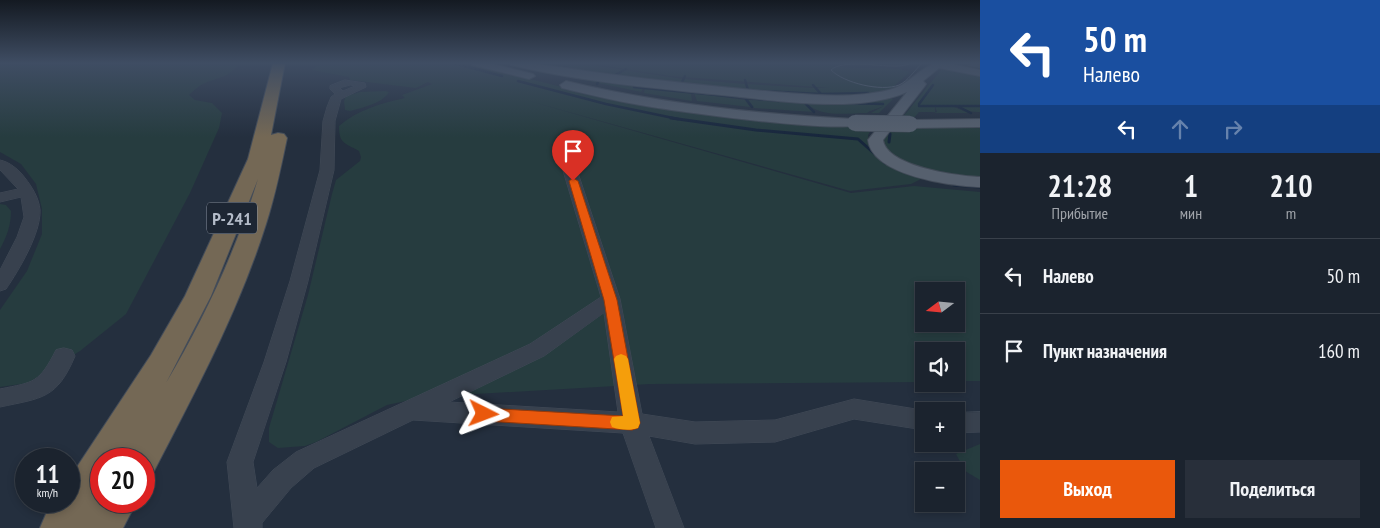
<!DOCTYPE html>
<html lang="ru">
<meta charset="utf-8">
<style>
body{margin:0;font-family:"PT Sans Narrow",sans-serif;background:#282f3a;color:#f1f3f6;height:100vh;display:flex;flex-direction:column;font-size:19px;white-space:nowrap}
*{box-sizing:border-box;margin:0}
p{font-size:16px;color:#a0a4aa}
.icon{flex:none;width:28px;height:28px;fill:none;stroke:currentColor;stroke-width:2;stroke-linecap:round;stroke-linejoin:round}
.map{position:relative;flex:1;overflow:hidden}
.drawer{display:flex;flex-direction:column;background:#1b232e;width:400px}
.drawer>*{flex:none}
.top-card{background:#1a4fa0;color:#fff;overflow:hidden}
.needle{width:32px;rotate:254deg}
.controls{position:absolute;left:915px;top:282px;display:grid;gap:10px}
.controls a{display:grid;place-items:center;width:50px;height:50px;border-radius:0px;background:#1b232e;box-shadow:0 2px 8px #0003,0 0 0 1px #39404a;font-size:25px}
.speed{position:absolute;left:15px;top:448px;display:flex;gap:10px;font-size:25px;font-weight:700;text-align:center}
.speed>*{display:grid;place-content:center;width:65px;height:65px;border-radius:50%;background:#1b232e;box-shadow:0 2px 8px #0003,0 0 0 1px #39404a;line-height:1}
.speed small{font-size:12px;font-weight:400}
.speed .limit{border:8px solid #d22;background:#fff;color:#111}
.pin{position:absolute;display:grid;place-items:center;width:42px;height:42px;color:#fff;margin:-51px -21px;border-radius:50% 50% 50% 0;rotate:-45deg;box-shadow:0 0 5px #0007}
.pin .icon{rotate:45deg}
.me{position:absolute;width:55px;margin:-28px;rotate:93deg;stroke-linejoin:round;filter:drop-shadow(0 0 4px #0008)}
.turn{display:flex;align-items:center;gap:18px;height:105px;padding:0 20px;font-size:22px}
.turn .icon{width:65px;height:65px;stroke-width:2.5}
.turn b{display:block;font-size:35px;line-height:42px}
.lanes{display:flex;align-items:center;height:48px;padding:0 20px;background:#0003;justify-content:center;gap:25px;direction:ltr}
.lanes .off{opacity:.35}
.eta{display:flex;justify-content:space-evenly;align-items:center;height:85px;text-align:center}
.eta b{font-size:30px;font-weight:800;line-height:35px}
.button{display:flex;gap:10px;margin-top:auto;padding:10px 20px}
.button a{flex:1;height:58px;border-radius:0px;background:#ea580c;color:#fff;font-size:20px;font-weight:800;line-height:58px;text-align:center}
.button a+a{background:#282f3a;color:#f1f3f6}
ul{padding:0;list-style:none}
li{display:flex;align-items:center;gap:15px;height:75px;padding:0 20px;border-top:1px solid #39404a}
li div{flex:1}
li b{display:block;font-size:19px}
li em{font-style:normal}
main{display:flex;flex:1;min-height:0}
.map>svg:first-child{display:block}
.green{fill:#263c3f;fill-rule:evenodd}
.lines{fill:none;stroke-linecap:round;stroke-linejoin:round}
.stream-far1{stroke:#17263c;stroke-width:2.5}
.stream{stroke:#17263c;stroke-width:3}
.minor-casing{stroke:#414a57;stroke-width:1}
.major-casing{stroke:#414a57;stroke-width:2}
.highway-casing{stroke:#434c59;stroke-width:2}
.minor{fill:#38414e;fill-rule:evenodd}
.major{fill:#56606e;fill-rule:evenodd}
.highway{fill:#746855;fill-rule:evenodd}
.tram{stroke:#5a6575;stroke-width:1}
.major-bridge-casing{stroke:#414a57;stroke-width:17;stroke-linecap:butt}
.major-bridge{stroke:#56606e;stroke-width:16}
.wall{fill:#3f4b5c}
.route{fill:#ea580c;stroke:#983908}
.slow{fill:#f59e0b}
.labels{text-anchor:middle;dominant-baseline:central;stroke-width:5;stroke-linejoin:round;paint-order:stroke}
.shield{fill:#1d2633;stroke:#878f9c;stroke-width:1}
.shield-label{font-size:18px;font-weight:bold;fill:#b4bcc9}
</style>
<main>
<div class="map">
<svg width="980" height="528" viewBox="0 0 980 528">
<rect width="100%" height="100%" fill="#242f3e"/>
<!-- green -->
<g class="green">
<path d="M0,63h241c-5,4 -10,10 -16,13 -17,6 -23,6 -36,19l6,5 17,3 10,10 -3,15 -29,65 -64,121 -46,37 -52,32 -28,4v-77l27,-39 15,-37v-25l-6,-25 -15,-20 -21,-12z"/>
<path d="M320,63h146l136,34 47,9 115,16 105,6 2,2 -3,5 1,7 56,35 -14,7 -61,7 -324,-91 325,93 63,-7 66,6v189h-24v-30h-32v31l-274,2 -225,13 -38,8 -71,37 -11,4 -27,2 -9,-6v-14l39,-133 24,-101 4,-14 24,-19 1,-4 -2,-6c-14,-8 -20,-7 -20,-25 18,-16 43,-23 66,-28l-3,-3 30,-11 -4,-2 -12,6 -66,-8 -1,-3 -37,-7zM924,291h32v33h-32z"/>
<polygon points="524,63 579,63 683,79 681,84 685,79 745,84 748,90 747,84 815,88 821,95 817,88 829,88 670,76 588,63 899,63 843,64 832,67 899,69 910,72 895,85 895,88 887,91 888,92 858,96 830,97 763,93 621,79"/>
<path d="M942,69l38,5v32h-3l3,1v5c-14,1 -17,-6 -28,-6l16,7h-35l4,-1 -2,-6v6h-16l-13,15h74v52l-33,-2 -56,-20 -11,-17 27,-28z"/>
<path d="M560,75l179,19 154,5 -14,14h-8l13,-7 -14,5 -3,2c-20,0 -46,5 -61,-10l78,2 -117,-5 -60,-5 38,5 5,7 -53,-6 -3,-8h-3l1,8 -48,-8 1,-5h-2l-2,4z"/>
<path d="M385,91l4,1c-6,11 -27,16 -39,19l-5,-1 -1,-9 2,-5 14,-4z"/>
<polygon points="748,100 803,102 814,112 754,108"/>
<path d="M0,204l6,1 5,6c0,14 -4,25 -11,38z"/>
<polygon points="980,444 980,480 965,471 956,454"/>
</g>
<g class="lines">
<!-- stream-far1 -->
<g class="stream-far1">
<polyline points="453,63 502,76"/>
<polyline points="557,67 568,68"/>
<polyline points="615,75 626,69"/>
<polyline points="745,80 748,90"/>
<polyline points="518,81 606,104 678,119"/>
<polyline points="597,84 598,82"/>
<polyline points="681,84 685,76"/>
<polyline points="813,85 821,94"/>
<polyline points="634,87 779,101"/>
<polyline points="760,91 821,94 868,93"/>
<polyline points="746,99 752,107"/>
<polyline points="804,102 814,112"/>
<polyline points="849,103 883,104"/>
<polyline points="919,104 933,85"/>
<polyline points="919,106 980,106"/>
<polyline points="959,107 971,113"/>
</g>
<!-- stream -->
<g class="stream">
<polyline points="671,118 756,130 858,139 885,163"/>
<polyline points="889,142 890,134"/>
<polyline points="954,185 980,187"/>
</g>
<defs>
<g id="minor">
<path d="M345,80l20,3 1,4 -25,12 -6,22 -1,49 -26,111 -22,81 -33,100 4,26 16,-18 23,-18 234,-108 71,-47 -40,-133 7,-4 7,4 45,135 22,115 53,8 80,-2 79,-21 74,12h-4v19l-70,-11 -79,23 -80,2 -46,-8 35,92h-28l-33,-95 -210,-13 -99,48 -23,20 -29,35v5h-28l-7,-66 37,-100 26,-81 30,-111 3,-49 4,-14 4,-10 4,-3 -5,-5v-3zM351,85l4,1 -12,5 -3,-3zM604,313l14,99 -169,-10 95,-46z"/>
<path d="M0,160c10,2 19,10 25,18 7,9 14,20 15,32 1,23 -21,60 -34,79l-6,2v-21l17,-33 7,-20 -3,-20 -21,5v-9l18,-4 -18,-19z"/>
<path d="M64,348l8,2 3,6c-18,43 -33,42 -75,51v-18c35,-7 39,-6 56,-39z"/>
<polygon points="980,412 980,432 956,433 956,413"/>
</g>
<g id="major">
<polygon points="471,63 489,63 533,74 535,76 529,79 472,65"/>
<path d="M510,63c35,0 70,8 106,12 53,7 106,12 159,17 38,3 77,7 114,-2 17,-4 27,-18 42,-25v-2h16l33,7v6l-41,-8 -16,13 3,3 -2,3 -41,53c4,27 75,36 97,37v10c-28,-1 -108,-11 -112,-47l39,-48c-52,23 -139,7 -196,2 -66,-7 -135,-13 -200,-29z"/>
<path d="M566,81c95,23 191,33 289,38l7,4c-10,13 -196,-13 -222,-18 -26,-4 -52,-11 -78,-17l-2,-3z"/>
<polygon points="980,119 980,127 910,128 905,127 903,124 905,121 910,120"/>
</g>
<path id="highway" d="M273,63h12l-14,72 7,-2 6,1 3,4c-6,29 -12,58 -21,86 -27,86 -70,166 -112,247l-10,4v-16h-43v42h36l-14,27h-83l6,-14 8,-13h15v-22l82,-124 34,-59 63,-137zM258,179c-22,72 -54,140 -92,204l45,-87z"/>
</defs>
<!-- minor casing -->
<use href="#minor" class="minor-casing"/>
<!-- major casing -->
<use href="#major" class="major-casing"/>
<!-- highway casing -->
<use href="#highway" class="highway-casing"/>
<!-- minor -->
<use href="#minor" class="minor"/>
<!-- major -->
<use href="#major" class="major"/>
<!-- highway -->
<use href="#highway" class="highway"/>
<!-- tram -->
<path class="tram" d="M914,63c-5,1 -11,3 -16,3 -16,1 -56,-7 -67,4 13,13 50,22 68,15 9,-4 16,-15 23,-22"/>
<defs>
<polyline id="major-bridge" points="855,123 910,124"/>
</defs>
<!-- major-bridge casing -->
<use href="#major-bridge" class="major-bridge-casing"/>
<!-- major-bridge -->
<use href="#major-bridge" class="major-bridge"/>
</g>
<!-- wall -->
<polygon class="wall" points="969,63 980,63 980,68 968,66"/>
<!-- sky -->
<linearGradient id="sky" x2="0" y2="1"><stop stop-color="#141a22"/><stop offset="0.46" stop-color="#3f4d63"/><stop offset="1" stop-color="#3f4d63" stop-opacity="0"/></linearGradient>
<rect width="980" height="137" fill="url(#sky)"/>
<!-- route -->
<polygon class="route" points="573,178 578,181 617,300 640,423 638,428 632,430 484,421 479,419 477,414 479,410 484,408 623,416 604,300 569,181"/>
<!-- slow -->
<path class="slow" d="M621,354l5,2 2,3 12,64 -2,5c-8,3 -18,2 -26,-1l-2,-5 2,-5 11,-1 -9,-57 2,-3z"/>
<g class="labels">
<!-- shield labels -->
<rect class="shield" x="207" y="202.5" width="50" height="31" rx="4"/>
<g class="shield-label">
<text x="232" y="218">Р-241</text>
</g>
</g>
</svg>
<div class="controls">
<a><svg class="needle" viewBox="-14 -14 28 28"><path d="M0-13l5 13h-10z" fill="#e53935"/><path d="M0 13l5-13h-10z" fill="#a0a4aa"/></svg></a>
<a><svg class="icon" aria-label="sound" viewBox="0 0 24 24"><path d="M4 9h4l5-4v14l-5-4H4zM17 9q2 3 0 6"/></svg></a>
<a>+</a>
<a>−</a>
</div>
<div class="speed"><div>11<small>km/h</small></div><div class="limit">20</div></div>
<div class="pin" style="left:573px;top:181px;background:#d93025"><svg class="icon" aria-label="arrive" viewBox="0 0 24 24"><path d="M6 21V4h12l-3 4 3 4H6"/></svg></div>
<svg class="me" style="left:484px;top:414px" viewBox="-20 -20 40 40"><path d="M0-17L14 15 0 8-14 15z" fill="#ea580c" stroke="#fff" stroke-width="4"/></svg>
</div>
<section class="drawer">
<div class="top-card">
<div class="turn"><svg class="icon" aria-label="left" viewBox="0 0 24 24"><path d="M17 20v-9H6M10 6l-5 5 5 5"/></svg><div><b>50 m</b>Налево</div></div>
<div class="lanes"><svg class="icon" aria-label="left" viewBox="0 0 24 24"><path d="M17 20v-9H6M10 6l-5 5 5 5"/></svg><svg class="icon off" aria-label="ahead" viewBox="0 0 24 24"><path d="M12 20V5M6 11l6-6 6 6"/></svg><svg class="icon off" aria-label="right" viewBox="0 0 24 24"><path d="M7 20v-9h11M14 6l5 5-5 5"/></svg></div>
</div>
<div class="eta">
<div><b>21:28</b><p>Прибытие</p></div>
<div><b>1</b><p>мин</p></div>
<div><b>210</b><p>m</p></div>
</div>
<ul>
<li><svg class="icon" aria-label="left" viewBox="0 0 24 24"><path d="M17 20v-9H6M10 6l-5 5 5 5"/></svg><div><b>Налево</b></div><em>50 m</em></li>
<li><svg class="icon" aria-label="arrive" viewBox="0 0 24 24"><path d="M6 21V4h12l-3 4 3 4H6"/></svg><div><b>Пункт назначения</b></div><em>160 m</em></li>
</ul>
<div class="button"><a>Выход</a><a>Поделиться</a></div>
</section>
</main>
